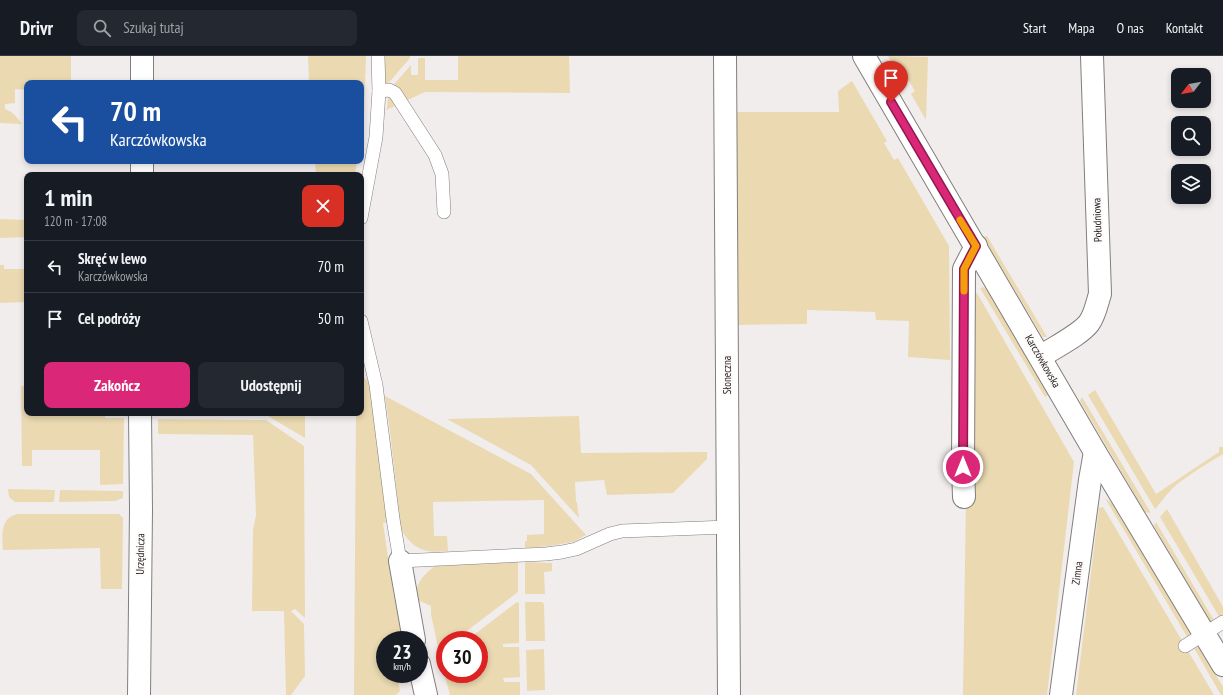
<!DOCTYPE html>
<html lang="pl">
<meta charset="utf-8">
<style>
body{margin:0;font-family:"PT Sans Narrow",sans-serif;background:#242831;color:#f1f3f6;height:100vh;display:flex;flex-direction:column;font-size:15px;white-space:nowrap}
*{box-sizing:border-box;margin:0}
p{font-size:13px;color:#9ea1a6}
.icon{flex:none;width:22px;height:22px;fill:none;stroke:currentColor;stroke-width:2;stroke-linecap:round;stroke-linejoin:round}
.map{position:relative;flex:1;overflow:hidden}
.panel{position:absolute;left:24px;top:116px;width:340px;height:244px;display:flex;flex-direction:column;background:#171b24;border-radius:8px;box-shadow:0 2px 6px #0003}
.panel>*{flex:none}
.banner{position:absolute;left:24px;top:24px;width:340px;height:84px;border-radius:8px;box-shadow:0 2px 6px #0003;background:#1a4fa0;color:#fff;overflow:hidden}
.needle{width:26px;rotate:239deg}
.buttons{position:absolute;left:1171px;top:12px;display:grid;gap:8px}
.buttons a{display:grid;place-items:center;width:40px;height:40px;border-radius:8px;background:#171b24;box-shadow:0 2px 6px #0003;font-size:20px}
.speed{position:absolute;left:376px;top:575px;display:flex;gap:8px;font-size:20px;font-weight:700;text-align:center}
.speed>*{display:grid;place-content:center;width:52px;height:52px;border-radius:50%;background:#171b24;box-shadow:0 2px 6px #0003;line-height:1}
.speed small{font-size:10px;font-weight:400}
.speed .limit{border:6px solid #d22;background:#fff;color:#111}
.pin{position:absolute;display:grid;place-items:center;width:34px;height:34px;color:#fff;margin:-41px -17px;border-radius:50% 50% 50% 0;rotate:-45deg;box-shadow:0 0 4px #0007}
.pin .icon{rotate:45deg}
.me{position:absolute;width:44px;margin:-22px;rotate:0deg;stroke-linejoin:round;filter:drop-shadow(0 0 3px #0008)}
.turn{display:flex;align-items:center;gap:14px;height:84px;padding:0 20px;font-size:18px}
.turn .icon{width:52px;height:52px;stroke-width:2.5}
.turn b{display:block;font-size:28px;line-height:34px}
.round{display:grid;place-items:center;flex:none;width:42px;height:42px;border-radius:8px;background:#242831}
.headline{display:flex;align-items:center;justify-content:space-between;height:68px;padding:0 20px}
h1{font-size:24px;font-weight:700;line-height:30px}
.cta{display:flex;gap:8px;margin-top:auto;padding:8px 20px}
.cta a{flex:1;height:46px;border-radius:8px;background:#db2777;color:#fff;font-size:16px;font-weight:700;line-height:46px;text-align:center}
.cta a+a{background:#242831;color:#f1f3f6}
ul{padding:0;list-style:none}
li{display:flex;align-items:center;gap:12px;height:52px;padding:0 20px;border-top:1px solid #363941}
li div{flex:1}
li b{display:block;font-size:15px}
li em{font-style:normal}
header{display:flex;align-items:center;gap:24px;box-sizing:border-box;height:56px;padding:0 20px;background:#171b24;border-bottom:1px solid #363941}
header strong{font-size:19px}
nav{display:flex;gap:22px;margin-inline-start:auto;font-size:14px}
.search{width:280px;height:36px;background:#242831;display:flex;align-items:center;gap:10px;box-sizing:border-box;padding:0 14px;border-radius:8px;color:#9ea1a6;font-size:15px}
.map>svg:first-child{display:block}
.green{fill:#ead9b1}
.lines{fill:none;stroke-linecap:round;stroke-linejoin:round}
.service-casing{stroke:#837e7e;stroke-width:14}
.minor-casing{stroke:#837e7e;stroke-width:24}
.service{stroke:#fff;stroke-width:13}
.minor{stroke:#fff;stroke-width:22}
.route-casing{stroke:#8e194d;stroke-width:10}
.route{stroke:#db2777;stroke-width:7}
.slow{stroke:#f59e0b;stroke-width:7}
.labels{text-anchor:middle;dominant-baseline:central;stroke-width:4;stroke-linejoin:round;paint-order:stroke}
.street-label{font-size:11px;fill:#1f1d1d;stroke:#fffafa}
</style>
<header>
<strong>Drivr</strong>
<div class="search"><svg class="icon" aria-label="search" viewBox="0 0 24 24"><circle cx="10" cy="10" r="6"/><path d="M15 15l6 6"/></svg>Szukaj tutaj</div>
<nav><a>Start</a><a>Mapa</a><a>O nas</a><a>Kontakt</a></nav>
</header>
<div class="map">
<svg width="1223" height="639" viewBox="0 0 1223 639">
<rect width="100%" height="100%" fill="#f2eded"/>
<!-- green -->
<g class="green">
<path d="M0,0h71v27h-44v7l-12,-1v14l-10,1v5c7,2 12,8 17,15l-22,-1z"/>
<polygon points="308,0 366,0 364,57 361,79 361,27 309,27"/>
<polygon points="385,0 410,0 410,2 385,31"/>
<polygon points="458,0 569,0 570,37 425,36 386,54 387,52 389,34 411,9 411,19 418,19 418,2 425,2 425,24 458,24"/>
<polygon points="888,0 928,1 926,64 911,38 915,35 904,17 900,19"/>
<polygon points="852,25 887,85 884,87 894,104 898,102 949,190 950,304 908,301 909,265 876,264 875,256 807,254 807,268 734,269 733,56 839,56 838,35"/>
<polygon points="315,105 357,105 355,119 316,119"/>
<polygon points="0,163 27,164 27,181 0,182"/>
<polygon points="987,180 1047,281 1043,281 1041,278 983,181"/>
<polygon points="0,209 4,209 4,213 27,213 27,246 0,247"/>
<polygon points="984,231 989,235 1050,338 1045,341 980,232"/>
<polygon points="973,237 977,237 1074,406 1047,639 963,639 966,441"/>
<polygon points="361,319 368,325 374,349 388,466 383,467 393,535 403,584 385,584 385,618 397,618 400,635 396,639 354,639 356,357 361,357"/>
<polygon points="21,330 27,330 27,357 105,357 105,362 124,362 123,428 100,429 100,394 32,394 32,410 22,410"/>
<path d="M1095,334l61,104 63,-42v-5h4v7c-17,10 -35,21 -49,33 -8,7 -12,15 -19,22l-67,-114z"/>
<path d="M385,340l146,78 55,61 -13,7 -24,4 -24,2v-7h2v-6l17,-1v-34l-111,2 1,34h13l1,15c-22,3 -36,-2 -47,-22l-11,-98z"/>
<polygon points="1082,341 1151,457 1145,456 1080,345"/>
<polygon points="268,357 305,357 305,382 268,360"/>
<polygon points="579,360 581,397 707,396 707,403 673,437 607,439 604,424 575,426 576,446 577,446 579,462 531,409 447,363"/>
<polygon points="158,363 266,364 304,390 305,562 295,553 291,555 304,568 305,620 291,639 286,639 284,555 252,555 253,474 256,459 253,379 158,378"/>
<polygon points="8,433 55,434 54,446 15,446 9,441"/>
<polygon points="60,434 123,435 123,442 115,445 59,446"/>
<polygon points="1105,442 1114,449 1191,578 1192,581 1189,584"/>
<polygon points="1103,451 1214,639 1076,639 1099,452"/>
<polygon points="1167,453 1223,551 1223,560 1220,562 1160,461"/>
<path d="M18,458h101l4,4 -1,71h-21l-1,-41 -97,2c-1,-14 -3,-33 15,-36z"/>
<polygon points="1156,466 1215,566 1212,568 1154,470"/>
<path d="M518,506v30l-63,48h-10v8l-6,4 -8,-38v-8l-16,-7c2,-17 7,-23 20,-33z"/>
<polygon points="525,506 552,507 552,515 544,516 545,538 525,538"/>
<polygon points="517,546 519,547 519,587 503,588 503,591 519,591 520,621 503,622 504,626 520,626 520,639 450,639 441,606 445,602 445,618 479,618 479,584 467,584"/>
<polygon points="525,546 542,546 544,548 545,585 526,585"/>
<polygon points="1197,591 1200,592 1223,631 1223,639 1221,639 1194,592"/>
<polygon points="544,593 545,634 527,635 526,594"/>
</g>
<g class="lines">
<defs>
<g id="service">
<polyline points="379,35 389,34 395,37 435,99 442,118 444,156"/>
<polyline points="361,162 376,81 379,35 378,0"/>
<polyline points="361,265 376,329 393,463 400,505 546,498 562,496 576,493 610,478 622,475 728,471"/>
<polyline points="1185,590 1223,566"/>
</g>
<g id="minor">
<polyline points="142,0 142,27"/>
<polyline points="725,0 729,639"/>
<polyline points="864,0 1095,396 1223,609"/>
<polyline points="142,119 142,105"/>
<path d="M1040,301c13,-9 40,-22 49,-34 6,-8 8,-20 11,-29l-8,-238"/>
<polyline points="964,441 963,411 964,213 976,190"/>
<polyline points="400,505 414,584"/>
<polyline points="419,608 426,639"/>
<polyline points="139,639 141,454 140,357"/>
<polyline points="1061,639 1090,424 1095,396"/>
</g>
</defs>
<!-- service casing -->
<use href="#service" class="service-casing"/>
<!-- minor casing -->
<use href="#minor" class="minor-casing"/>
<!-- service -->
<use href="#service" class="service"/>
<!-- minor -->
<use href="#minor" class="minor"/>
</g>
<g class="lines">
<defs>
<polyline id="route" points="891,46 976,190 964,213 963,411"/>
</defs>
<!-- route casing -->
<use href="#route" class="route-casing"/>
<!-- route -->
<use href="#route" class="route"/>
<!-- slow -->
<polyline class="slow" points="960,164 976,190 964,213 964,235"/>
</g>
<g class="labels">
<!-- street labels -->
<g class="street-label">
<text transform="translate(1097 164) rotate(-92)">Południowa</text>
<text transform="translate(1043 305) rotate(60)">Karczówkowska</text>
<text transform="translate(727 319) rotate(-90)">Słoneczna</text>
<text transform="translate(140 498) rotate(-89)">Urzędnicza</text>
<text transform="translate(1077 517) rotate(-82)">Zimna</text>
</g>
</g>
</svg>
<div class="buttons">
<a><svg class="needle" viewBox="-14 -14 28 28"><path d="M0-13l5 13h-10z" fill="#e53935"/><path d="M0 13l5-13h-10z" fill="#9ea1a6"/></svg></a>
<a><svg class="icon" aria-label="search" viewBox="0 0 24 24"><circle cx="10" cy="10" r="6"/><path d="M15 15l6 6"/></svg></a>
<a><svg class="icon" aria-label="layers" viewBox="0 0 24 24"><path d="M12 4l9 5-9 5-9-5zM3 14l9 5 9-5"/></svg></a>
</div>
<div class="speed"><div>23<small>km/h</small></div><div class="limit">30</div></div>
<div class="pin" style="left:891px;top:46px;background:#d93025"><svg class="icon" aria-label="arrive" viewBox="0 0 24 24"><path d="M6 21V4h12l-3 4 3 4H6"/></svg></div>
<svg class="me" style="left:963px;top:411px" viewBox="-20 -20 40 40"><circle r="17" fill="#db2777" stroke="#fff" stroke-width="3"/><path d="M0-11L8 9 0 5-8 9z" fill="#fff"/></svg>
<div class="banner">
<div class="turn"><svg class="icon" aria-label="left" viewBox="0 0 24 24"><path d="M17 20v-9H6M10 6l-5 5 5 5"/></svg><div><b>70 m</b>Karczówkowska</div></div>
</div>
<section class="panel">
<div class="headline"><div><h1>1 min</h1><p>120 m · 17:08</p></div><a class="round" style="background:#d93025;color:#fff"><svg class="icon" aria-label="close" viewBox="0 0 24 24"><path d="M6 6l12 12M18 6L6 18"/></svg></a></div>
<ul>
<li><svg class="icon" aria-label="left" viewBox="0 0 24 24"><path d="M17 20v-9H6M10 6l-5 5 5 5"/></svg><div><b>Skręć w lewo</b><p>Karczówkowska</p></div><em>70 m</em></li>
<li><svg class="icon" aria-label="arrive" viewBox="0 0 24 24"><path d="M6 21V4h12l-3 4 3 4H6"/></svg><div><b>Cel podróży</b></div><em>50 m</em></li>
</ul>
<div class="cta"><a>Zakończ</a><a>Udostępnij</a></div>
</section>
</div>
